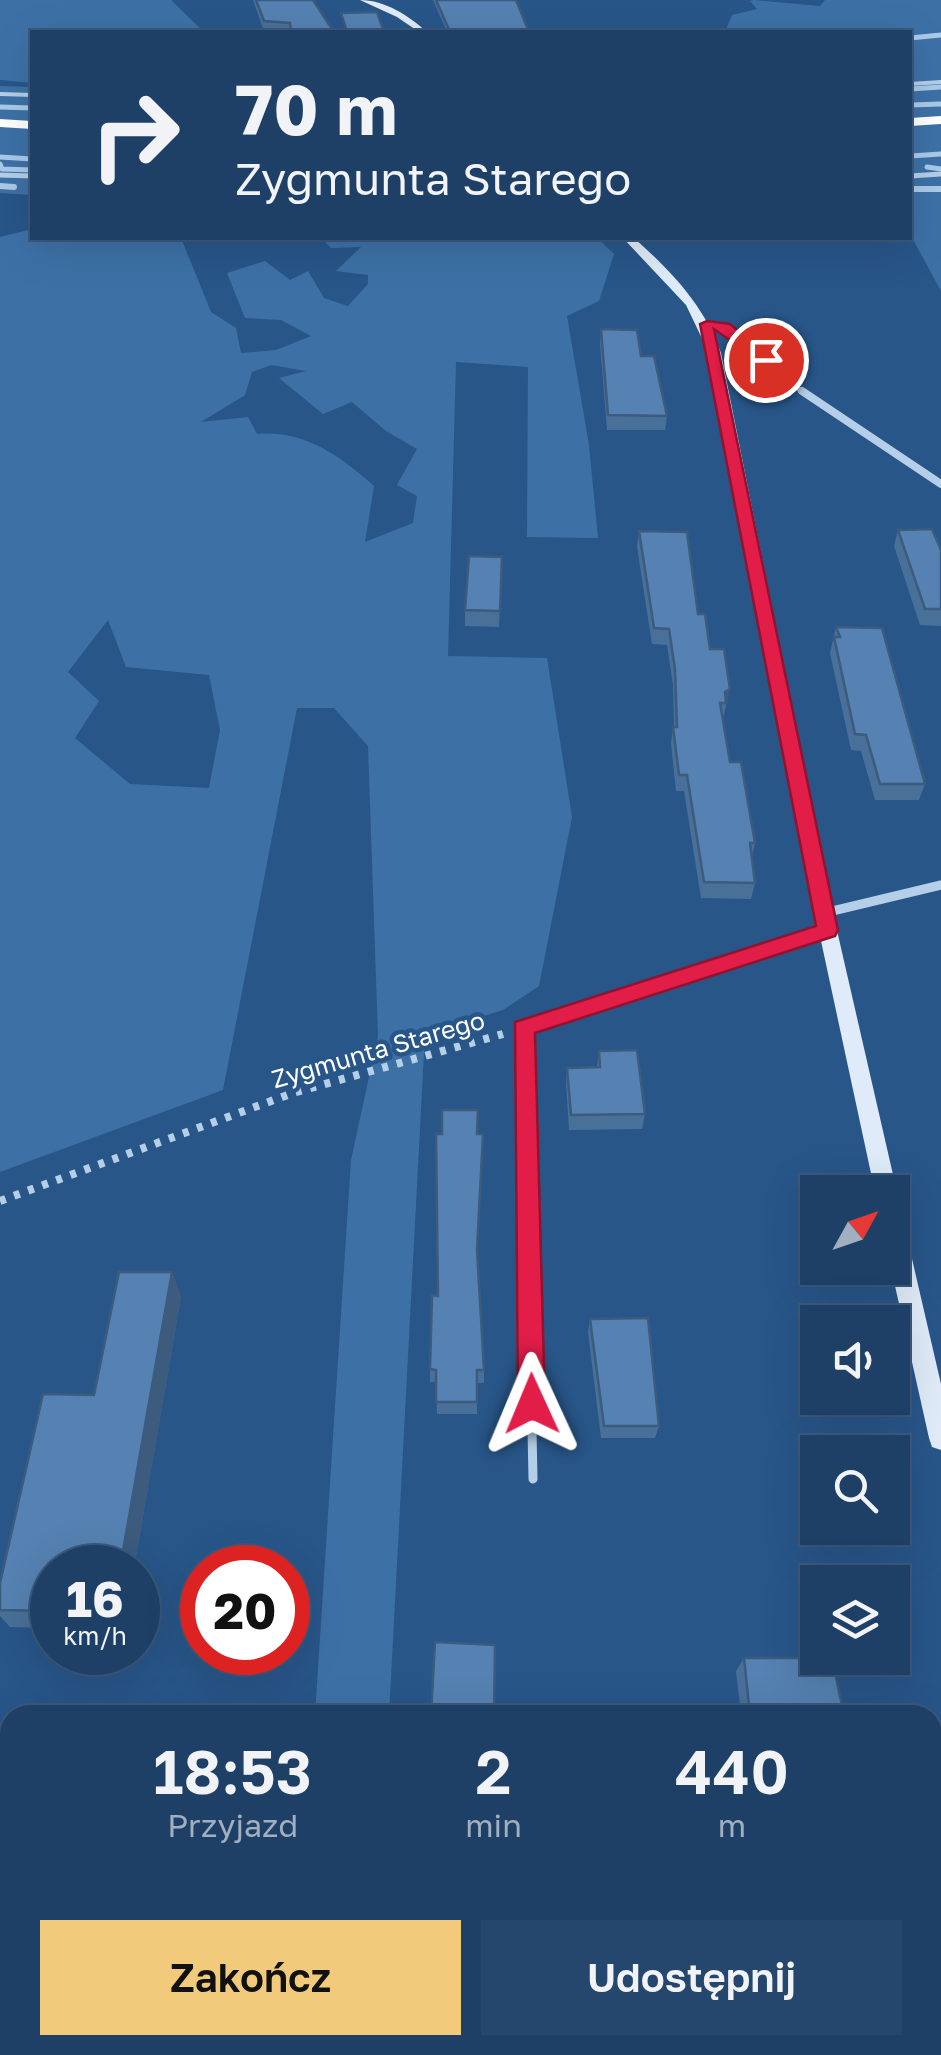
<!DOCTYPE html>
<html lang="pl">
<meta charset="utf-8">
<style>
body{margin:0;font-family:"Golos Text",sans-serif;background:#26476d;color:#f1f3f6;height:100vh;display:flex;flex-direction:column;font-size:38px;white-space:nowrap}
*{box-sizing:border-box;margin:0}
p{font-size:32px;color:#a1afc0}
.icon{flex:none;width:55px;height:55px;fill:none;stroke:currentColor;stroke-width:2;stroke-linecap:round;stroke-linejoin:round}
.map{position:relative;flex:1;overflow:hidden}
.side{position:absolute;left:0px;top:1705px;width:942px;height:350px;display:flex;flex-direction:column;background:#1e4067;border-radius:30px 30px 0 0;box-shadow:0 10px 40px #0002,0 0 0 2px #3c597b}
.side>*{flex:none}
.banner{position:absolute;left:30px;top:30px;width:882px;height:210px;border-radius:0px;box-shadow:0 10px 40px #0002,0 0 0 2px #3c597b;background:#1e4067;color:#f1f3f6;overflow:hidden}
.needle{width:65px;rotate:50deg}
.controls{position:absolute;left:800px;top:1175px;display:grid;gap:20px}
.controls a{display:grid;place-items:center;width:110px;height:110px;border-radius:0px;background:#1e4067;box-shadow:0 10px 40px #0002,0 0 0 2px #3c597b;font-size:50px}
.speed{position:absolute;left:30px;top:1545px;display:flex;gap:20px;font-size:50px;font-weight:700;text-align:center}
.speed>*{display:grid;place-content:center;width:130px;height:130px;border-radius:50%;background:#1e4067;box-shadow:0 10px 40px #0002,0 0 0 2px #3c597b;line-height:1}
.speed small{font-size:25px;font-weight:400}
.speed .limit{border:15px solid #d22;background:#fff;color:#111}
.pin{position:absolute;display:grid;place-items:center;width:85px;height:85px;color:#fff;margin:-42px;border:5px solid #fff;border-radius:50%;box-shadow:0 2px 10px #0007}
.me{position:absolute;width:110px;margin:-55px;rotate:359deg;stroke-linejoin:round;filter:drop-shadow(0 0 8px #0008)}
.turn{display:flex;align-items:center;gap:35px;height:210px;padding:0 40px;font-size:45px}
.turn .icon{width:130px;height:130px;stroke-width:2.5}
.turn b{display:block;font-size:70px;line-height:85px}
.eta{display:flex;justify-content:space-evenly;align-items:center;height:170px;text-align:center}
.eta b{font-size:60px;font-weight:600;line-height:70px}
.cta{display:flex;gap:20px;margin-top:auto;padding:20px 40px}
.cta a{flex:1;height:115px;border-radius:0px;background:#f1ca7b;color:#111;font-size:40px;font-weight:600;line-height:115px;text-align:center}
.cta a+a{background:#26476d;color:#f1f3f6}
.map>svg:first-child{display:block}
.green{fill:#3d71a6;fill-rule:evenodd}
.lines{fill:none;stroke-linecap:round;stroke-linejoin:round}
.stream-far1{stroke:#aacae9;stroke-width:5}
.stream{stroke:#aacae9;stroke-width:6}
.path{stroke:#b5cfe9;stroke-width:8;stroke-dasharray:6 9;stroke-linecap:butt}
.lane{stroke:#b5cfe9;stroke-width:9}
.street-far4{stroke:#b5cfe9;stroke-width:4}
.street-far3{stroke:#b5cfe9;stroke-width:5}
.street-far2{stroke:#b5cfe9;stroke-width:8}
.street-far1{stroke:#b5cfe9;stroke-width:9}
.street{stroke:#b5cfe9;stroke-width:11}
.secondary{fill:#dfebf8;fill-rule:evenodd}
.highway{fill:#fff;fill-rule:evenodd}
.wall{fill:#497099}
.shaded-wall{fill:#3c5b7d}
.building{fill:#5582b2;stroke:#3c5b7d;stroke-width:2.5}
.route{fill:#e11d48;stroke:#92132f;stroke-width:2.5}
.labels{text-anchor:middle;dominant-baseline:central;stroke-width:9;stroke-linejoin:round;paint-order:stroke}
.street-label{font-size:25px;fill:#fff;stroke:#285689}
</style>
<div class="map">
<svg width="941" height="2055" viewBox="0 0 941 2055">
<rect width="100%" height="100%" fill="#285689"/>
<!-- green -->
<g class="green">
<polygon points="0,0 171,0 204,32 32,32 32,83 0,80"/>
<polygon points="754,0 820,6 825,0 941,0 941,291 910,234 910,32 725,32 732,15 757,9 750,1"/>
<polygon points="0,86 32,87 32,195 0,193"/>
<path d="M32,229v9h149l30,74 25,16 5,25 35,-3 35,-14 -30,-16 -36,-2 -18,-45 38,-12 25,19 18,-9 16,27 24,8 20,-22v-9l-32,-4 25,-24 -30,1 -10,-10h276l17,16 -15,47 -32,15 22,129 9,93 -71,-1 1,-170 -72,-5 -8,294 99,2 25,159 -33,169 -36,24 -78,24 -36,681h-74l36,-555 27,-124 -10,-290 -34,-38h-37l-74,382 -223,82v-935zM271,365l35,6 -27,7 44,36 29,-12 34,29 31,18 -20,36 20,11 -4,27 -48,19 9,-56c-34,-30 -69,-56 -117,-52l-9,-17 -47,5 44,-27 7,-23zM108,620l18,47 83,8 11,55 -11,58 -79,-4 -55,-46 24,-37 -31,-29z"/>
</g>
<g class="lines">
<!-- stream-far1 -->
<g class="stream-far1">
<polyline points="910,38 941,35"/>
<polyline points="910,89 941,87"/>
<polyline points="910,105 941,104"/>
<polyline points="0,107 32,108"/>
<polyline points="910,156 941,154"/>
<polyline points="0,157 32,159"/>
<polyline points="0,164 2,169 32,170"/>
<polyline points="927,167 941,169"/>
</g>
<!-- stream -->
<g class="stream">
<polyline points="0,186 14,187"/>
<polyline points="910,189 941,189"/>
</g>
<!-- path -->
<polyline class="path" points="0,1201 293,1093 503,1034"/>
<!-- lane -->
<polyline class="lane" points="524,1028 533,1479"/>
<!-- street-far4 -->
<g class="street-far4">
<polyline points="910,84 941,82"/>
<polyline points="0,94 32,95"/>
</g>
<!-- street-far3 -->
<g class="street-far3">
<polyline points="0,175 32,176"/>
<polyline points="910,176 941,174"/>
<polyline points="707,324 725,327 805,394"/>
</g>
<!-- street-far2 -->
<polyline class="street-far2" points="802,391 941,484"/>
<!-- street-far1 -->
<g class="street-far1">
<polyline points="824,913 941,885"/>
<polyline points="524,1028 828,930"/>
</g>
<!-- street -->
<polyline class="street" points="524,1028 529,1026"/>
<!-- secondary -->
<g class="secondary">
<path d="M360,0c25,0 49,16 67,32h-8l-22,-15z"/>
<path d="M623,238h11c37,33 70,67 87,115l112,560 64,279 -5,7v-7h-17l-60,-279 -106,-560 -23,-48z"/>
<polygon points="892,1211 900,1213 903,1220 941,1384 941,1450 932,1447 929,1438 891,1268"/>
</g>
<!-- highway -->
<g class="highway">
<polygon points="941,116 941,124 910,126 910,118"/>
<polygon points="0,119 32,121 32,129 0,127"/>
</g>
</g>
<!-- wall -->
<g class="wall">
<polygon points="253,0 313,0 334,32 286,32 264,31"/>
<polygon points="433,0 516,0 529,32 447,32"/>
<polygon points="601,329 641,356 667,416 665,430 607,430 600,344"/>
<polygon points="898,530 941,550 941,626 920,625 894,546"/>
<polygon points="639,531 698,614 710,649 730,689 723,719 730,762 755,843 752,856 755,883 751,899 701,898 684,791 676,791 671,743 673,727 674,727 673,685 667,645 652,644 637,547"/>
<polygon points="502,557 499,627 465,626 465,610"/>
<polygon points="836,627 925,784 919,800 875,800 861,751 851,750 830,653"/>
<polygon points="599,1051 645,1114 642,1129 569,1130 566,1083 567,1068 597,1067"/>
<polygon points="477,1256 484,1370 484,1383 477,1383 477,1414 437,1414 436,1382 430,1382 430,1369 438,1296"/>
<polygon points="172,1272 181,1297 134,1568 52,1568 52,1628 10,1627 0,1616 0,1583 94,1395"/>
<polygon points="590,1319 659,1426 655,1438 601,1438 588,1332"/>
<polygon points="744,1658 844,1715 741,1715 736,1671"/>
</g>
<!-- shaded-wall -->
<g class="shaded-wall">
<polygon points="730,689 727,705 726,706 725,692"/>
<polygon points="172,1272 181,1297 134,1568 120,1568"/>
</g>
<!-- building -->
<g class="building">
<polygon points="256,0 313,0 334,32 291,32 290,23 264,21"/>
<polygon points="436,0 516,0 529,32 450,32"/>
<polygon points="377,12 384,32 347,32 341,13"/>
<polygon points="601,329 637,330 641,356 654,356 667,416 608,415"/>
<polygon points="932,529 941,550 941,609 925,609 898,530"/>
<polygon points="639,531 687,532 698,614 705,614 710,649 724,649 730,689 725,692 726,703 720,703 730,762 741,762 755,843 750,843 755,883 704,882 687,775 679,775 673,727 677,727 675,669 669,629 654,628"/>
<polygon points="469,556 502,557 500,611 465,610"/>
<polygon points="836,627 882,628 925,784 880,784 866,735 855,734 834,637 840,637"/>
<polygon points="637,1050 645,1114 571,1115 567,1068 600,1067 599,1051"/>
<polygon points="442,1110 478,1110 477,1134 483,1134 477,1250 484,1370 477,1370 477,1402 436,1402 436,1370 430,1369 432,1295 438,1296 436,1134 442,1134"/>
<polygon points="119,1272 172,1272 120,1568 52,1568 52,1611 0,1610 0,1583 43,1394 94,1395"/>
<polygon points="648,1318 659,1426 604,1426 590,1319"/>
<polygon points="435,1642 495,1645 494,1715 431,1714"/>
<polygon points="744,1658 832,1658 844,1715 750,1715"/>
<polygon points="410,2045 517,2045 517,2055 409,2055"/>
</g>
<!-- route -->
<polygon class="route" points="707,321 730,324 773,360 761,362 714,329 838,930 835,936 535,1033 545,1404 541,1413 532,1417 522,1413 518,1404 515,1022 816,926 700,324"/>
<g class="labels">
<!-- street labels -->
<g class="street-label">
<text transform="translate(378 1049) rotate(-16)">Zygmunta Starego</text>
</g>
</g>
</svg>
<div class="controls">
<a><svg class="needle" viewBox="-14 -14 28 28"><path d="M0-13l5 13h-10z" fill="#e53935"/><path d="M0 13l5-13h-10z" fill="#a1afc0"/></svg></a>
<a><svg class="icon" aria-label="sound" viewBox="0 0 24 24"><path d="M4 9h4l5-4v14l-5-4H4zM17 9q2 3 0 6"/></svg></a>
<a><svg class="icon" aria-label="search" viewBox="0 0 24 24"><circle cx="10" cy="10" r="6"/><path d="M15 15l6 6"/></svg></a>
<a><svg class="icon" aria-label="layers" viewBox="0 0 24 24"><path d="M12 4l9 5-9 5-9-5zM3 14l9 5 9-5"/></svg></a>
</div>
<div class="speed"><div>16<small>km/h</small></div><div class="limit">20</div></div>
<div class="pin" style="left:766px;top:360px;background:#d93025"><svg class="icon" aria-label="arrive" viewBox="0 0 24 24"><path d="M6 21V4h12l-3 4 3 4H6"/></svg></div>
<svg class="me" style="left:532px;top:1404px" viewBox="-20 -20 40 40"><path d="M0-17L14 15 0 8-14 15z" fill="#e11d48" stroke="#fff" stroke-width="4"/></svg>
<div class="banner">
<div class="turn"><svg class="icon" aria-label="right" viewBox="0 0 24 24"><path d="M7 20v-9h11M14 6l5 5-5 5"/></svg><div><b>70 m</b>Zygmunta Starego</div></div>
</div>
<section class="side">
<div class="eta">
<div><b>18:53</b><p>Przyjazd</p></div>
<div><b>2</b><p>min</p></div>
<div><b>440</b><p>m</p></div>
</div>
<div class="cta"><a>Zakończ</a><a>Udostępnij</a></div>
</section>
</div>
